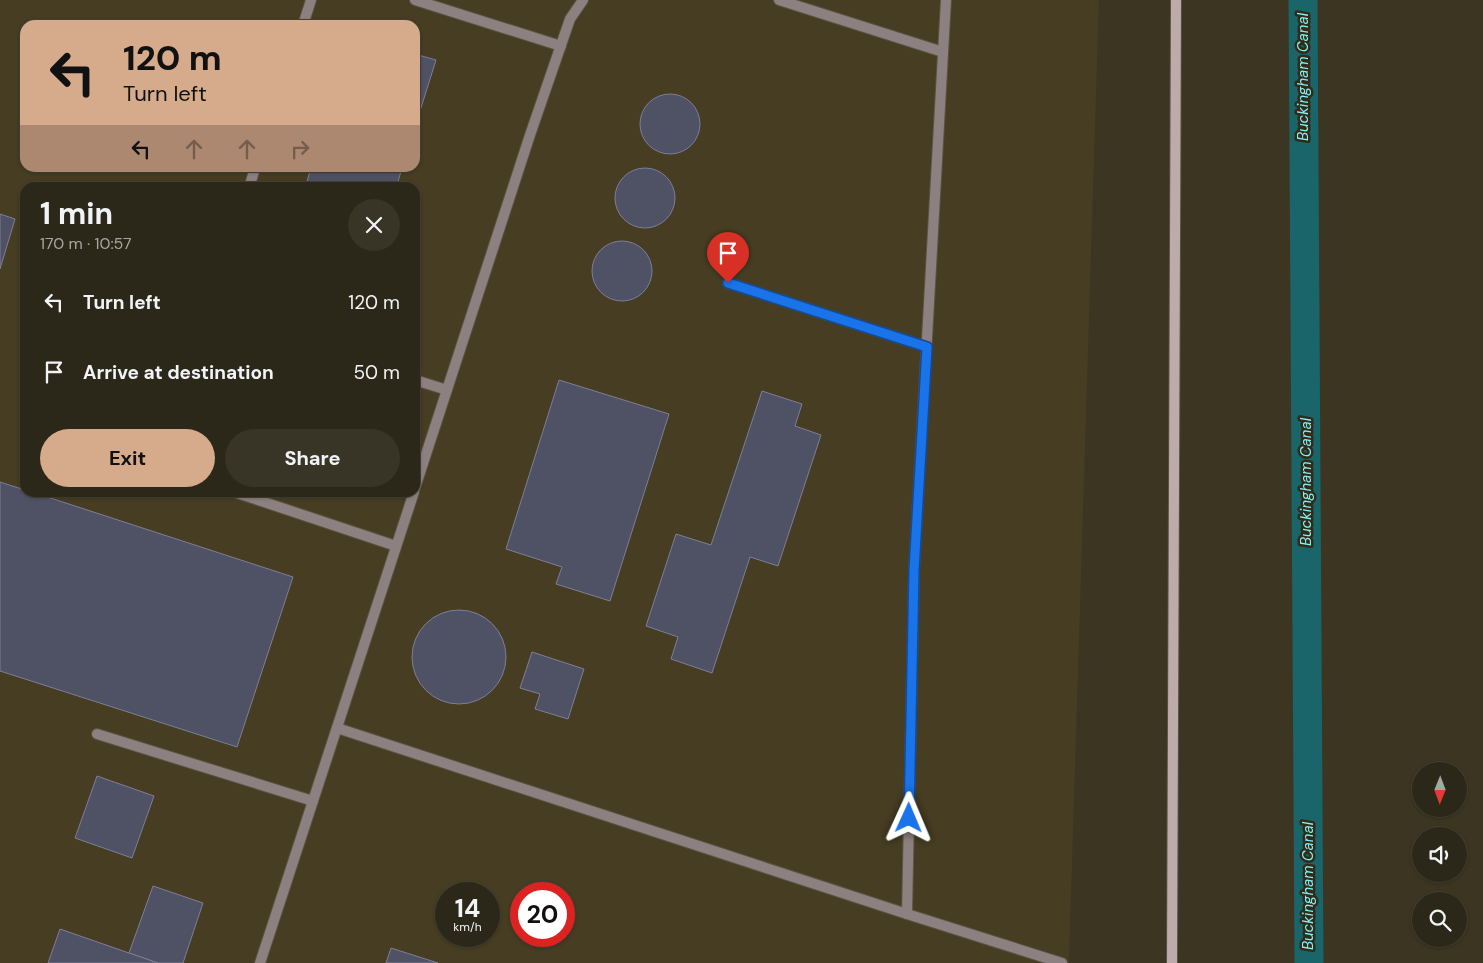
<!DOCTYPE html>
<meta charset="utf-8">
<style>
body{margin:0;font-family:"DM Sans",sans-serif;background:#383426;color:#f1f3f6;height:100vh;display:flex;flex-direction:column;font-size:19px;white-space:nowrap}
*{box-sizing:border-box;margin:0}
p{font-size:16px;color:#a6a6a2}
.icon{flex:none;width:28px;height:28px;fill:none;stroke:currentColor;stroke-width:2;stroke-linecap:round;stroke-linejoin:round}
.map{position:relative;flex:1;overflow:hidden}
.panel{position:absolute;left:20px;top:182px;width:400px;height:315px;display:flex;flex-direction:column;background:#2c2819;border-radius:15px;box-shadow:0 1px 4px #0004,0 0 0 1px #484438}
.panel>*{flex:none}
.hud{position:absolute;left:20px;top:20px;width:400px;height:152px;border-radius:15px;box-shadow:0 1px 4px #0004,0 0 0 1px #484438;background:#d6ab8b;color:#111;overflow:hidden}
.needle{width:32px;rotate:181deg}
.fabs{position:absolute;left:1412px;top:762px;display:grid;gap:10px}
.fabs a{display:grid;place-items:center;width:55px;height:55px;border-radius:50%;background:#2c2819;box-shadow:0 1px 4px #0004,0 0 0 1px #484438;font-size:25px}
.speed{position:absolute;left:435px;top:882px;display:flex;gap:10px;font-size:25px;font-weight:700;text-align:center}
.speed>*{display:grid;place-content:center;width:65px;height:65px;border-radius:50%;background:#2c2819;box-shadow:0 1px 4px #0004,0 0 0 1px #484438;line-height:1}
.speed small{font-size:12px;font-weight:400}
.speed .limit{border:8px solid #d22;background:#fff;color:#111}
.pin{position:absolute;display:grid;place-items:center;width:42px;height:42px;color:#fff;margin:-51px -21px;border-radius:50% 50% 50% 0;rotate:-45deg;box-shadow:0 0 5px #0007}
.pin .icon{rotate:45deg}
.me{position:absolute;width:55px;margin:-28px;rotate:1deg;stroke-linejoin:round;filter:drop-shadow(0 0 4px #0008)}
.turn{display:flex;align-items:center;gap:18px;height:105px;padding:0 20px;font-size:22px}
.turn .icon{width:65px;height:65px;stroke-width:2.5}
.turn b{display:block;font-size:35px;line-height:42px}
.lanes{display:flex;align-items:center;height:48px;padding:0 20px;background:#0003;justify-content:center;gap:25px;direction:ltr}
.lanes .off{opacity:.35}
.round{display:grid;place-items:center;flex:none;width:52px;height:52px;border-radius:26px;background:#383426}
.overview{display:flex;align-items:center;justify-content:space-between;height:85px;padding:0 20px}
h1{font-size:30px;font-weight:700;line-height:38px}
.action{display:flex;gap:10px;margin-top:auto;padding:10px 20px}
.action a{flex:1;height:58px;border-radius:30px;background:#d6ab8b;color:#111;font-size:20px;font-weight:700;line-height:58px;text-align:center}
.action a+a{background:#383426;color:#f1f3f6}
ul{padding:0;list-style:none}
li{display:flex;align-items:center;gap:15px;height:70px;padding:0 20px}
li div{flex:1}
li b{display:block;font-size:19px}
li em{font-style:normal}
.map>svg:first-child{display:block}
.built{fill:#463d22;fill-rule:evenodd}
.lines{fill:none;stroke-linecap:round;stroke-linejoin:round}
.canal{stroke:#196569;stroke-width:29}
.building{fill:#4f5165;stroke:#7d7f96}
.lane-casing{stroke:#595340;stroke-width:12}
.secondary-casing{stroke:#595340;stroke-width:12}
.lane{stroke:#8c8080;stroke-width:10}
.secondary{stroke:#bdaaaa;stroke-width:10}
.route-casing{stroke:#114b97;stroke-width:12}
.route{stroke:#1a73e8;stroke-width:9}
.labels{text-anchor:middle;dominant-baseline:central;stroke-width:5;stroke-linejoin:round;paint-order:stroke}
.water-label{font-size:15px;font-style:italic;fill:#84f1f8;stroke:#312b18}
</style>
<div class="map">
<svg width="1483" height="963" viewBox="0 0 1483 963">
<rect width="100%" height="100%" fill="#3b3521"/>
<!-- built -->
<path class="built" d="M0,0h1099l-30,963h-1069zM25,25h390v143h-390zM25,188h390v304h-390zM446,894h43v42h-43zM521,894h43v42h-43z"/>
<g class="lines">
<!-- canal -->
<polyline class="canal" points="1303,0 1309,963"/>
</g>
<!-- building -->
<g class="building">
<polygon points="415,54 436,60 415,127"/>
<circle cx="670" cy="124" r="30"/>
<polygon points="311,168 402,168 396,188 305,188"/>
<circle cx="645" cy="198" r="30"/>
<polygon points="0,214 15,219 0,269"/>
<circle cx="622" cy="271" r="30"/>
<polygon points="559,380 669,414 610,601 556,584 562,567 506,549"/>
<polygon points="762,391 802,404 795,426 821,435 778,566 750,557 712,673 671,659 678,637 646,626 676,534 711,545"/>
<polygon points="0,482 25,490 25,492 32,492 293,577 237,747 0,671"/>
<circle cx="459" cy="657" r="47"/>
<polygon points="532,652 584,669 568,719 535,709 540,694 520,688"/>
<polygon points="97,776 154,796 132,858 75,838"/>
<polygon points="153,886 203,903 183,963 158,963 129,953"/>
<polygon points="60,929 129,953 158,963 48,963"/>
<polygon points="391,948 438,963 386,963"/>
</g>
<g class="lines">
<defs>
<g id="lane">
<polyline points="415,0 561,46"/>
<polyline points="779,0 943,52"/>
<polyline points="303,25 311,0"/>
<polyline points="249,188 255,168"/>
<polyline points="728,283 927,347"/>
<polyline points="415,380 447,390"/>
<polyline points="415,488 530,135 570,19 583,0"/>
<polyline points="234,492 396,546"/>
<polyline points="337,728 907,914 1062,963"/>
<polyline points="97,734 313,801"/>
<polyline points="907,914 914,570 946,0"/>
<polyline points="260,963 414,492"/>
</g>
<polyline id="secondary" points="1172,963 1176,0"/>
</defs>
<!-- lane casing -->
<use href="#lane" class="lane-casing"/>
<!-- secondary casing -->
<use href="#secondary" class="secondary-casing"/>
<!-- lane -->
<use href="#lane" class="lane"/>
<!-- secondary -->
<use href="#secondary" class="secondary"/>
</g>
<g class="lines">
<defs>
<polyline id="route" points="728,283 927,347 914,570 909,818"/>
</defs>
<!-- route casing -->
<use href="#route" class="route-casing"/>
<!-- route -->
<use href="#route" class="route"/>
</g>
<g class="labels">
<!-- water labels -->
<g class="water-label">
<text transform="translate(1303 77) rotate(-90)">Buckingham Canal</text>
<text transform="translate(1306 482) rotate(-90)">Buckingham Canal</text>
<text transform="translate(1308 886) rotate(-90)">Buckingham Canal</text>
</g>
</g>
</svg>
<div class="fabs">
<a><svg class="needle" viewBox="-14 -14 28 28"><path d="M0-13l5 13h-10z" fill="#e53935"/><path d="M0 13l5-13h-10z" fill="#a6a6a2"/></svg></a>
<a><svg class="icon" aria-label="sound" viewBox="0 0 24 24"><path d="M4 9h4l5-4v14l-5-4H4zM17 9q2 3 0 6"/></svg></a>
<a><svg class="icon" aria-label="search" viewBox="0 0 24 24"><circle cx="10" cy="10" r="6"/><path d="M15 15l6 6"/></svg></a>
</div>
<div class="speed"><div>14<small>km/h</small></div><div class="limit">20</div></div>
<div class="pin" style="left:728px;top:283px;background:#d93025"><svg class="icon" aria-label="arrive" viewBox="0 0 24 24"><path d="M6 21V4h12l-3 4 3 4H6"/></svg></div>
<svg class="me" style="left:909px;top:818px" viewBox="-20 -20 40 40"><path d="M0-17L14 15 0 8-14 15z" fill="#1a73e8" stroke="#fff" stroke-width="4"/></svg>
<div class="hud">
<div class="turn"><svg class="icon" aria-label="left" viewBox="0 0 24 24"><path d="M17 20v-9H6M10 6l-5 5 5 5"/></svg><div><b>120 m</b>Turn left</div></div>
<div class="lanes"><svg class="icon" aria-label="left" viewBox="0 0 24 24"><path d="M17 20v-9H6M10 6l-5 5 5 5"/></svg><svg class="icon off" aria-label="ahead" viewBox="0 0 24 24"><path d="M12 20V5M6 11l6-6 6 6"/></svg><svg class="icon off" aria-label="ahead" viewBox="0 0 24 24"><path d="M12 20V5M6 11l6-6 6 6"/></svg><svg class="icon off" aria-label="right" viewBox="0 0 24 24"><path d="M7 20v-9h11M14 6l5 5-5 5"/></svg></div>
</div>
<section class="panel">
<div class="overview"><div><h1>1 min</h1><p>170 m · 10:57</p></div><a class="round"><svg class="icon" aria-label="close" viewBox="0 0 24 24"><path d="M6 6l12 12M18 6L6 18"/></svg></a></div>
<ul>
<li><svg class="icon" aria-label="left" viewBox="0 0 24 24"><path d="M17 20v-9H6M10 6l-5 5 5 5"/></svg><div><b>Turn left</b></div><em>120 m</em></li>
<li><svg class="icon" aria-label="arrive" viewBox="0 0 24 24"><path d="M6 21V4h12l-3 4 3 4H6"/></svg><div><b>Arrive at destination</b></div><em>50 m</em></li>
</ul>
<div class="action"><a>Exit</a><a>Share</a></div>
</section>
</div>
